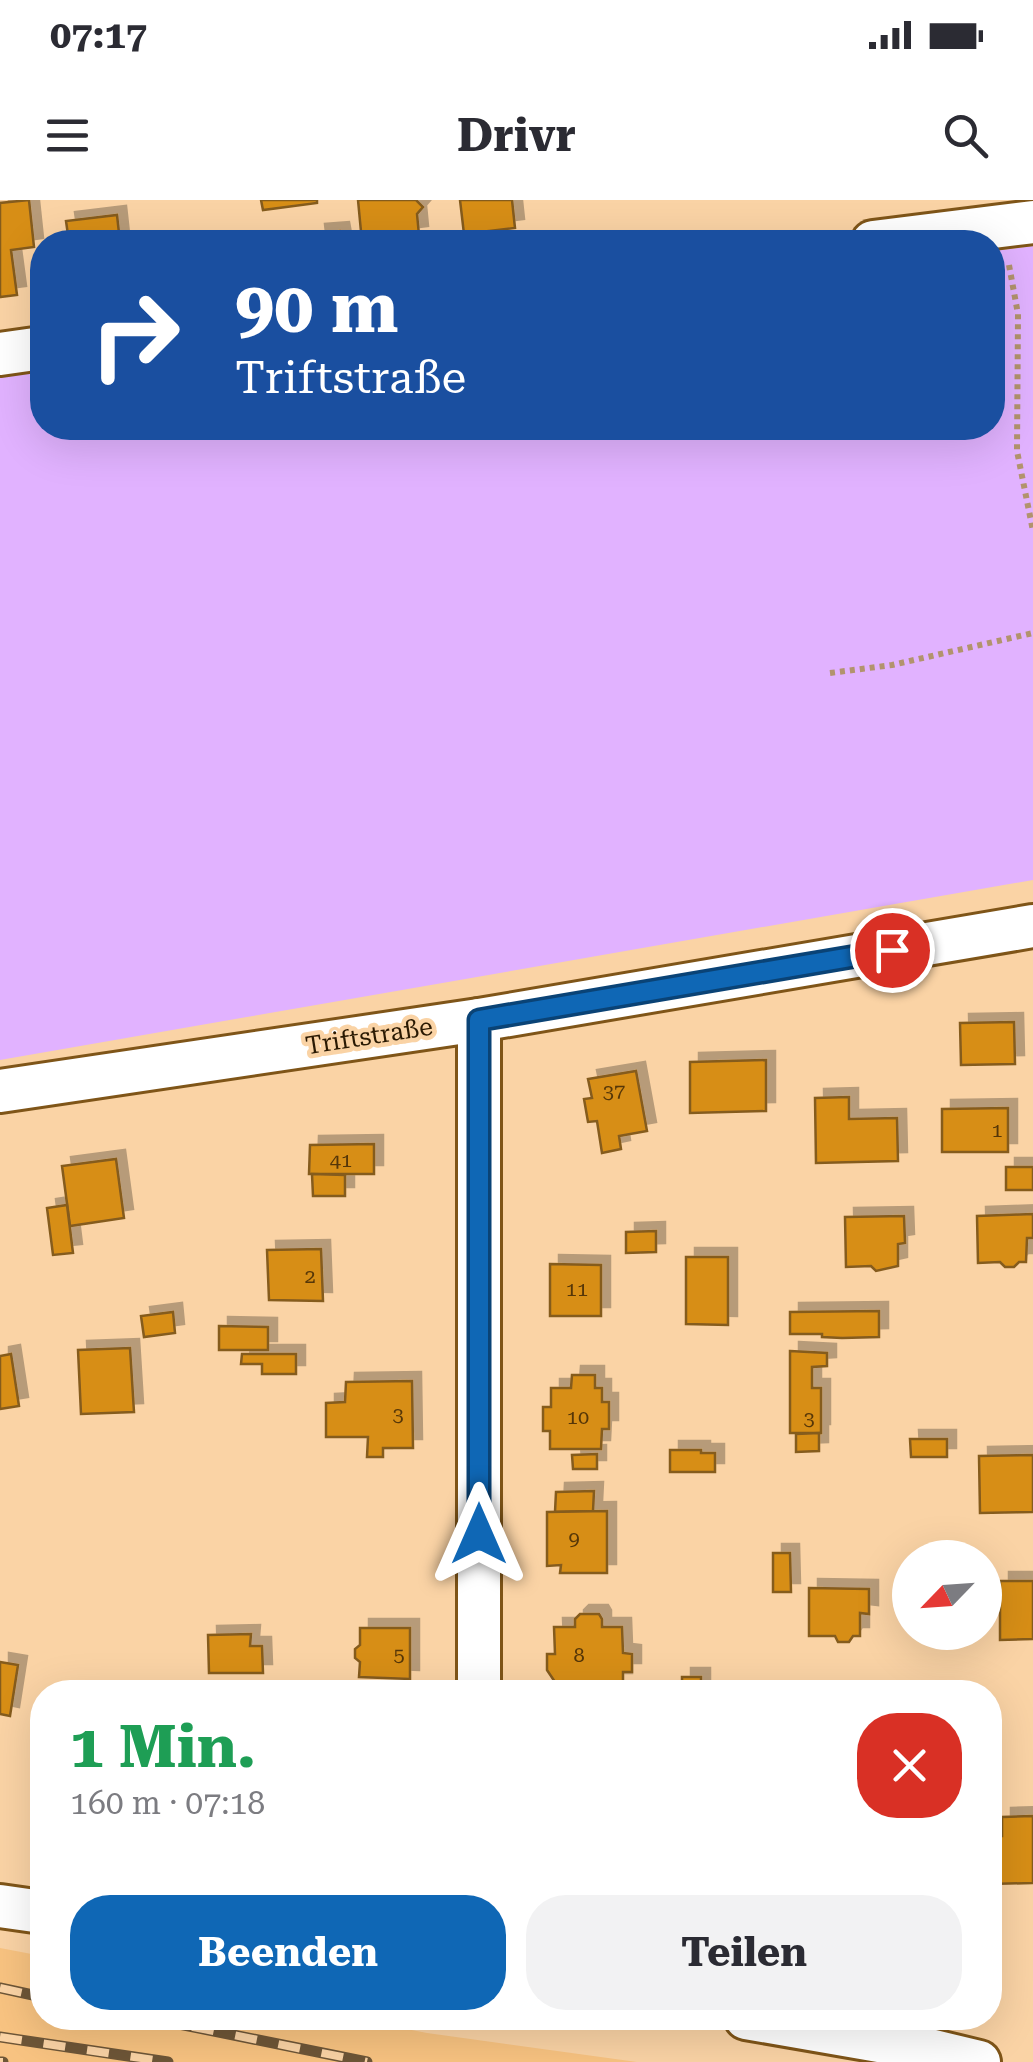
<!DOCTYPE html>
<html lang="de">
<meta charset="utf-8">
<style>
body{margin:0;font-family:"Roboto Serif",serif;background:#f2f2f3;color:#2b2b33;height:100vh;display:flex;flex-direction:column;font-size:38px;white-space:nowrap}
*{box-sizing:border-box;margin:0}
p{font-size:32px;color:#7c7c81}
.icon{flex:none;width:55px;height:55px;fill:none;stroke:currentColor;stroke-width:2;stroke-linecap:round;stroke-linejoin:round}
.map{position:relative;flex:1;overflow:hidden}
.drawer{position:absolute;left:30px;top:1480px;width:972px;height:350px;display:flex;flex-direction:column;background:#fff;border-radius:40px;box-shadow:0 10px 40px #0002}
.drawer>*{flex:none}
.guide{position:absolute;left:30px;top:30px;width:975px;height:210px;border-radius:40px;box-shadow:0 10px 40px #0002;background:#1a4fa0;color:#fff;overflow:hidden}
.needle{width:65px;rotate:245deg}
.tools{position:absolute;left:892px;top:1340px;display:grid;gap:20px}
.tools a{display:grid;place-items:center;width:110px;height:110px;border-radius:50%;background:#fff;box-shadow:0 10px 40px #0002;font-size:50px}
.pin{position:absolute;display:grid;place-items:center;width:85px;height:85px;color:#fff;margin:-42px;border:5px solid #fff;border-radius:50%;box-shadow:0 2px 10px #0007}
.me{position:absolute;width:110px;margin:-55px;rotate:0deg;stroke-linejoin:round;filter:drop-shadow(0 0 8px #0008)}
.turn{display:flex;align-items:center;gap:35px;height:210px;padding:0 40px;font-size:45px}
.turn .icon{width:130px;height:130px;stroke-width:2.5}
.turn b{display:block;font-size:70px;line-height:85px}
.round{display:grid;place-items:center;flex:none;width:105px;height:105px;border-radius:40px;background:#f2f2f3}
.head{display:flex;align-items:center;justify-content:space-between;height:170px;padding:0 40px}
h1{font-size:60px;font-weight:700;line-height:75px;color:#1e9e55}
.button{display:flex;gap:20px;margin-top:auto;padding:20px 40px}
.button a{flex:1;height:115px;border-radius:40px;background:#0f67b5;color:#fff;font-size:40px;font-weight:700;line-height:115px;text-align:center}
.button a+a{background:#f2f2f3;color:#2b2b33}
.status{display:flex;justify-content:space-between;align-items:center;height:70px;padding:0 50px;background:#fff;direction:ltr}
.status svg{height:28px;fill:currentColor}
header{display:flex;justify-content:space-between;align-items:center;height:130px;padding:0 40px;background:#fff;font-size:45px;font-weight:700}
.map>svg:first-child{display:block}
.built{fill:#f8c381}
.green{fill:#e1b2ff}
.building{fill:#d78e19;stroke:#855b1f;stroke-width:2.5;filter:url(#shadow)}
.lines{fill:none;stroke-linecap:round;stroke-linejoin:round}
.minor-casing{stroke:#7f5518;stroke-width:48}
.path{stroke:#b2936d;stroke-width:6;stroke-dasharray:5 5;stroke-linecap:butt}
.minor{stroke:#fff;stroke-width:42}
.rail-casing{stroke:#6e5637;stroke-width:11}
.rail{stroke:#fad3a5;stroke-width:8;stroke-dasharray:22;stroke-linecap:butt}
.route-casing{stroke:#0a4376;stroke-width:25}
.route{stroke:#0f67b5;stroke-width:18}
.labels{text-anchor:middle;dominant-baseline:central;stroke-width:9;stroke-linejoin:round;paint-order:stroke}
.number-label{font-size:20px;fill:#553608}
.street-label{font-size:25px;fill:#2a1902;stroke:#fad3a5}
</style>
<div class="status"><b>07:17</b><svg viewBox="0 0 49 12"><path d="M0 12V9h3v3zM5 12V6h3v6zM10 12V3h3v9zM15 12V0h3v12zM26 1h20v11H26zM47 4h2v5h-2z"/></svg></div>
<header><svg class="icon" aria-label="menu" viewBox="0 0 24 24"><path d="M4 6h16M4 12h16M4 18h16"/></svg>Drivr<svg class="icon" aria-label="search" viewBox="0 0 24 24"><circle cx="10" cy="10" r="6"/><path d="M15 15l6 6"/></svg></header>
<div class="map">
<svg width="1033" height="1862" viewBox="0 0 1033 1862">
<defs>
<filter id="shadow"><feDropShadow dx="9" dy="-9" stdDeviation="0" flood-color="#0004"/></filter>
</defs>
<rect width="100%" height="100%" fill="#fad3a5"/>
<!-- built -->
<polygon class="built" points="0,1748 42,1756 42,1818 351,1818 427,1833 637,1862 0,1862"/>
<!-- green -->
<polygon class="green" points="1033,46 1033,680 0,860 0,176 42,170 42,228 992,228 993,51"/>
<!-- building -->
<g class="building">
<polygon points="29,0 34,47 11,50 17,95 0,97 0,3"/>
<polygon points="261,0 317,0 317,3 263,10"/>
<polygon points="358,0 416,0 423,7 417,14 419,35 362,42"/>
<polygon points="460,0 512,0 515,28 464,34"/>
<polygon points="117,15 120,42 69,42 66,21"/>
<polygon points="340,31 342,42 317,42 316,33"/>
<polygon points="1014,822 1015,864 961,865 960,823"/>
<polygon points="766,860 766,911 690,913 690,862"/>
<polygon points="636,871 647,931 619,936 621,949 602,953 597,921 588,922 584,899 592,898 588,879"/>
<polygon points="849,897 849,919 897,918 898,961 816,963 815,898"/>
<polygon points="1008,908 1008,952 942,952 942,909"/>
<polygon points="374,944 374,974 309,974 310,945"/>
<polygon points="116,959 124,1018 70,1026 62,966"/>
<rect x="1006" y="967" width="27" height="23"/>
<polygon points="312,974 345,975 345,996 313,996"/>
<polygon points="67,1005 73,1053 53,1055 47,1008"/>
<polygon points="1033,1014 1033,1038 1027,1038 1026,1062 1019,1062 1014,1067 1005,1067 1000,1062 978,1063 977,1016"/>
<polygon points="904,1016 905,1043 898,1044 898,1066 876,1071 871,1066 846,1067 845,1017"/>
<polygon points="656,1031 656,1052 626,1053 626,1032"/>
<polygon points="321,1049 323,1101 269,1100 267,1050"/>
<polygon points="686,1057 728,1057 728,1125 686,1124"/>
<polygon points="550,1064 601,1065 601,1116 550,1116"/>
<polygon points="879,1111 879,1137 842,1138 822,1137 822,1134 790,1134 790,1112"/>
<polygon points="173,1112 175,1133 144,1137 141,1116"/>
<polygon points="219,1126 268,1127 268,1150 219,1150"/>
<polygon points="130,1148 134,1212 81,1214 78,1150"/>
<polygon points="790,1151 827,1153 827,1166 812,1167 812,1188 821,1188 821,1233 790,1233"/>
<polygon points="11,1154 19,1206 0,1209 0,1156"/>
<polygon points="242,1154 296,1154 296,1174 262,1174 262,1164 241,1164"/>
<polygon points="572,1175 595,1175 595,1188 602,1188 602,1202 609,1202 609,1229 602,1229 601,1249 550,1249 550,1231 543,1231 543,1207 551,1207 551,1188 571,1188"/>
<polygon points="412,1181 413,1248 383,1248 383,1257 367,1257 368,1237 326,1237 326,1203 345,1202 346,1182"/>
<polygon points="819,1233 819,1251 796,1252 796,1234"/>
<polygon points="910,1239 947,1239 947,1257 911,1257"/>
<polygon points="670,1250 701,1250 701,1253 715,1253 715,1272 670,1272"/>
<polygon points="597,1254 597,1269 573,1269 572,1255"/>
<polygon points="1033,1255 1033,1312 980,1313 979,1256"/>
<polygon points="594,1291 593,1311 555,1312 556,1292"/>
<polygon points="607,1311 607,1373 560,1373 561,1365 547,1366 547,1312"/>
<polygon points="773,1353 790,1353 791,1392 773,1392"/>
<polygon points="1000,1381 1033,1381 1033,1439 1000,1440"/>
<polygon points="809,1388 869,1389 869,1414 860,1413 860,1436 853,1436 849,1442 838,1442 835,1436 809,1436"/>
<polygon points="580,1414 599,1414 602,1419 602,1427 622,1427 623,1453 632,1454 632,1472 623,1472 623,1482 601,1482 601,1490 581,1491 582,1482 555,1482 547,1470 547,1454 555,1454 554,1427 575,1427 575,1419"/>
<polygon points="360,1428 410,1428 410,1479 359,1477 360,1462 355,1458 355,1449 360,1445"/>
<polygon points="251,1434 250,1446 262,1446 263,1473 209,1473 208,1435"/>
<polygon points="0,1462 18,1465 10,1516 0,1514"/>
<polygon points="682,1477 701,1477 701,1492 657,1492 682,1492"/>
<polygon points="1033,1616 1033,1683 990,1684 990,1636 1002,1636 1002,1617"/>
</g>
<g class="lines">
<defs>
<g id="minor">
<polyline points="873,42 1033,22"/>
<polyline points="0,154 42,148"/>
<polyline points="479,820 479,1492"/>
<polyline points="0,891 479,820 1033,726"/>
<polyline points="0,1706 42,1712"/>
<polyline points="746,1818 925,1849 979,1862"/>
</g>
</defs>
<!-- minor casing -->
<use href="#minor" class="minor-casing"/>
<!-- path -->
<g class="path">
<polyline points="1009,65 1018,114 1017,251 1033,331"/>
<polyline points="830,473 892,465 1033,433"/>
</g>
<!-- minor -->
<use href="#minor" class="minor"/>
<defs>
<g id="rail">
<polyline points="0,1788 42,1797"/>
<polyline points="149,1818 367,1862"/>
<polyline points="0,1837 168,1862"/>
<polyline points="0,1862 3,1862"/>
</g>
</defs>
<!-- rail casing -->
<use href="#rail" class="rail-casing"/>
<!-- rail -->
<use href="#rail" class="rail"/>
</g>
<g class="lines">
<defs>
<polyline id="route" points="479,1334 479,820 892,750"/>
</defs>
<!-- route casing -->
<use href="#route" class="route-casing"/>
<!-- route -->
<use href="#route" class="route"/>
</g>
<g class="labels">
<!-- number labels -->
<g class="number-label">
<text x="614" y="891">37</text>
<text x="997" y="930">1</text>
<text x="341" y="960">41</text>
<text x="310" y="1076">2</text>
<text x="577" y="1089">11</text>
<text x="398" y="1214">3</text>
<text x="578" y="1217">10</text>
<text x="809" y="1218">3</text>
<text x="574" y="1338">9</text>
<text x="399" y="1454">5</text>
<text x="579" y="1455">8</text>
</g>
<!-- street labels -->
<g class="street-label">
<text transform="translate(369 836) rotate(-9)">Triftstraße</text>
</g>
</g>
</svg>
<div class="tools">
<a><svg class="needle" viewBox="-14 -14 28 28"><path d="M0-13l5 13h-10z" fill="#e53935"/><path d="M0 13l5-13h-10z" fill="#7c7c81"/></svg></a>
</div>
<div class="pin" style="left:892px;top:750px;background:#d93025"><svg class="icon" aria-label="arrive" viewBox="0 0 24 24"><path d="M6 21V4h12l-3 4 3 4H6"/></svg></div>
<svg class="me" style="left:479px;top:1334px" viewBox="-20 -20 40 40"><path d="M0-17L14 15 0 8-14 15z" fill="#0f67b5" stroke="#fff" stroke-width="4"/></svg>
<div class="guide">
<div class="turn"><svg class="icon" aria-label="right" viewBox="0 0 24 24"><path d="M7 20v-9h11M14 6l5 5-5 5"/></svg><div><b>90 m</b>Triftstraße</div></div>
</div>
<section class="drawer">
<div class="head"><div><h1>1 Min.</h1><p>160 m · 07:18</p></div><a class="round" style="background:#d93025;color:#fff"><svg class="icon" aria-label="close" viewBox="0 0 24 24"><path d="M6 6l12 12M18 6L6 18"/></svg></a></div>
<div class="button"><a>Beenden</a><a>Teilen</a></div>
</section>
</div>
